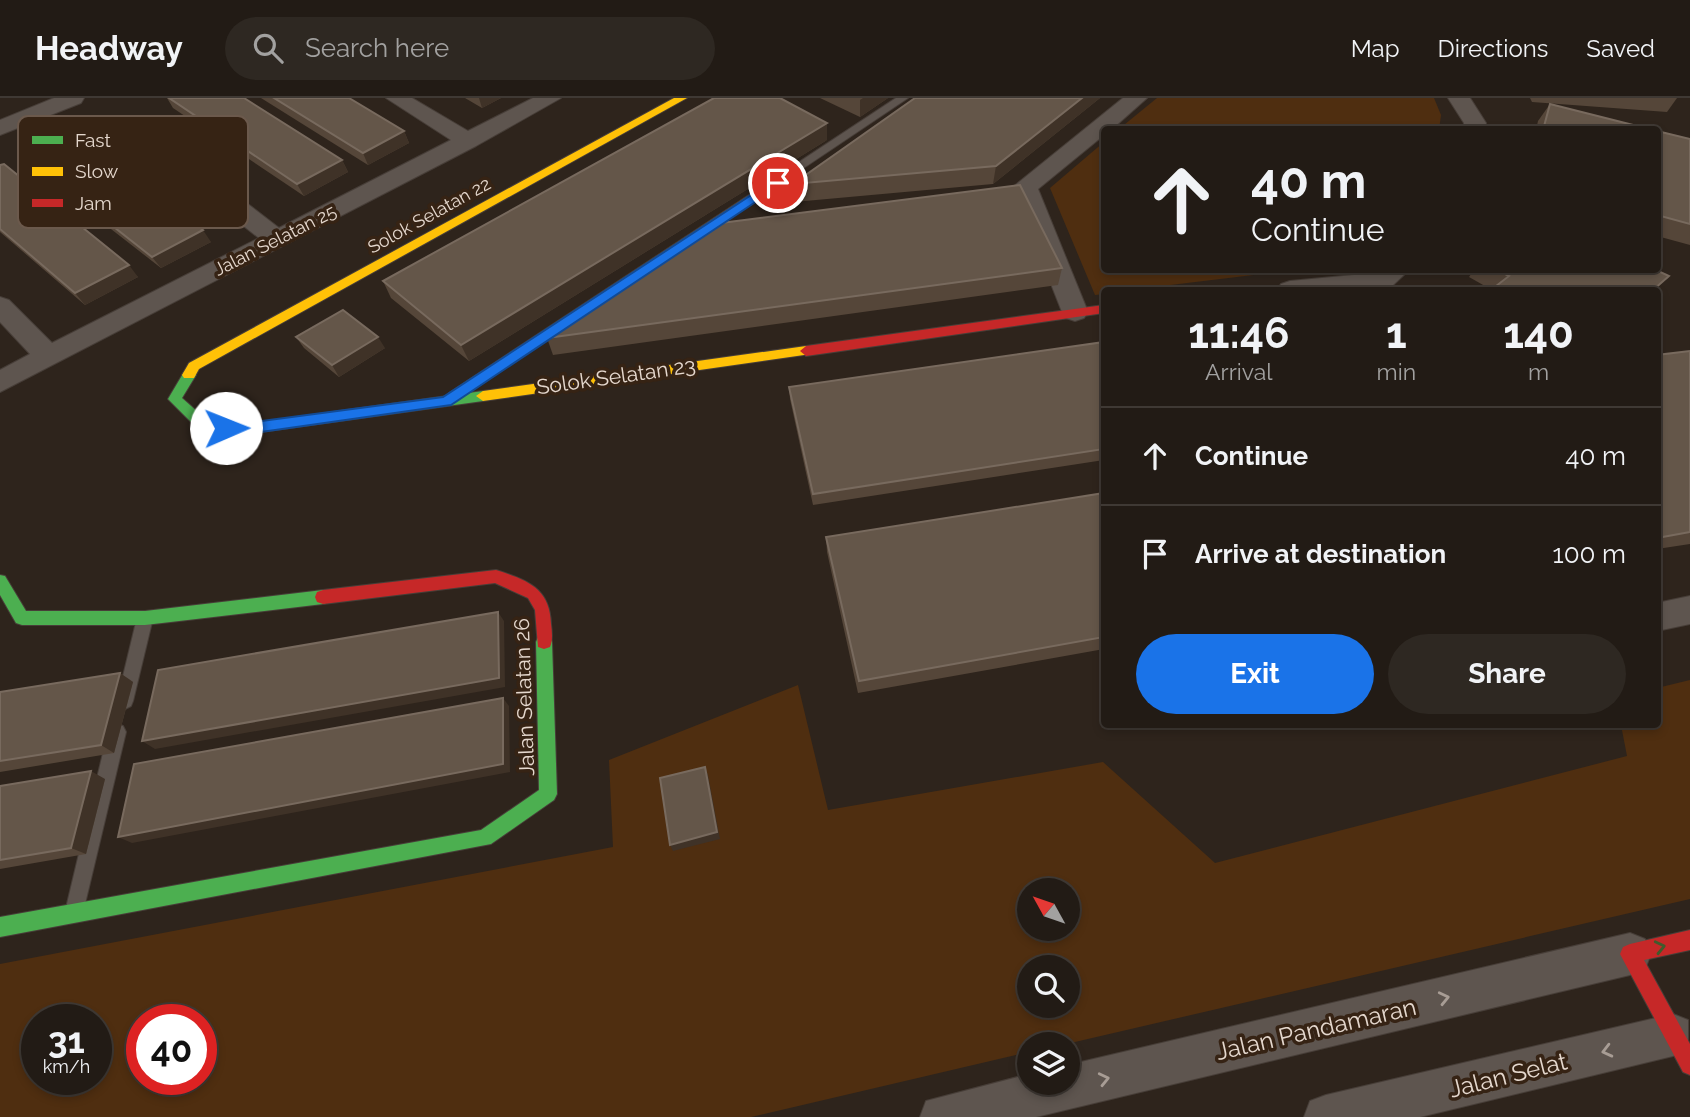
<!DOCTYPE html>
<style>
body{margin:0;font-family:Raleway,sans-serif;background:#2e2822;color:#f1f3f6;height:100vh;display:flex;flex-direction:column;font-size:26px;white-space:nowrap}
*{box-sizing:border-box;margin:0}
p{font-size:23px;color:#a2a1a0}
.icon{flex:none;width:38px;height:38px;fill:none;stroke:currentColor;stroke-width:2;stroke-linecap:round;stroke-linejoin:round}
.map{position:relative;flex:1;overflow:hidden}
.side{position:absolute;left:1101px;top:189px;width:560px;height:441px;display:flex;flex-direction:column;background:#221b15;border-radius:7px;box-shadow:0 4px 10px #0003,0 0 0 2px #3f3934}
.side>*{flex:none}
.top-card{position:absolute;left:1101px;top:28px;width:560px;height:147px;border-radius:7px;box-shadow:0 4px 10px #0003,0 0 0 2px #3f3934;background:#221b15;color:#f1f3f6;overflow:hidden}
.needle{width:46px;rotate:310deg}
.buttons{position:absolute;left:1017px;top:780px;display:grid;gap:14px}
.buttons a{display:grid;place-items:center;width:63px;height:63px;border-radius:50%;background:#221b15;box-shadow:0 4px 10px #0003,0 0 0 2px #3f3934;font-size:35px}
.speed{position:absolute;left:21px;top:906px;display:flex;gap:14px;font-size:35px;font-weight:700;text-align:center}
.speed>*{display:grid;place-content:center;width:91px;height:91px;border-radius:50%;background:#221b15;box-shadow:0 4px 10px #0003,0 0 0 2px #3f3934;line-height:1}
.speed small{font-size:18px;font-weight:400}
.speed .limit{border:10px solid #d22;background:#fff;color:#111}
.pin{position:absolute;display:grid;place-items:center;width:60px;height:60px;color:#fff;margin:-30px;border:4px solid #fff;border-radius:50%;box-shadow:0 2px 7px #0007}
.me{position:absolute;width:77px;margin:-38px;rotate:89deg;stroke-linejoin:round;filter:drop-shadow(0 0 5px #0008)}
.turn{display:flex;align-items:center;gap:24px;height:147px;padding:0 35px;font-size:32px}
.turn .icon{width:91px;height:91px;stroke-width:2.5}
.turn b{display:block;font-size:49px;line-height:60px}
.eta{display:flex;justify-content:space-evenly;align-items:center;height:119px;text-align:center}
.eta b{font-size:42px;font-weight:700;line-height:49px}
.primary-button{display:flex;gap:14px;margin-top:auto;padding:14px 35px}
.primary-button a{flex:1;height:80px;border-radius:42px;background:#1a73e8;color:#fff;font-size:28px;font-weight:700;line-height:80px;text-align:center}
.primary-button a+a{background:#2e2822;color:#f1f3f6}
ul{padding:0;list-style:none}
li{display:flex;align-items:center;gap:21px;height:98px;padding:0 35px;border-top:2px solid #3f3934}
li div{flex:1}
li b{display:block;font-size:26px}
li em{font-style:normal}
header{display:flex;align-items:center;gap:42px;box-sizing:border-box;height:98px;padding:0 35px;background:#221b15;border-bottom:2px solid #3f3934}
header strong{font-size:33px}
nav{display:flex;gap:38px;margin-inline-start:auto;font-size:24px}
.search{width:490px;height:63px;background:#2e2822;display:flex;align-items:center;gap:18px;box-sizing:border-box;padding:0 24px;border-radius:38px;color:#a2a1a0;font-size:26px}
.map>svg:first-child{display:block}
.green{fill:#4f2e10;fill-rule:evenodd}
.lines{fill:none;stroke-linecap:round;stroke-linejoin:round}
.lane-casing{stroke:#473e38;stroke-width:2}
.street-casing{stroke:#473e38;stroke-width:2}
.fast-casing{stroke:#473e38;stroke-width:2}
.slow-casing{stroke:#473e38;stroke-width:2}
.jam-casing{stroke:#473e38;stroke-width:2}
.lane{fill:#5e554f;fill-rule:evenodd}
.street{fill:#5e554f;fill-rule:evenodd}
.fast{fill:#4caf50;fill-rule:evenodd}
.slow{fill:#ffc107;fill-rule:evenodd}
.jam{fill:#c62828;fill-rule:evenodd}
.wall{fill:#554639}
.shaded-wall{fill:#3f3227}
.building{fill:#645649;stroke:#786a5e;stroke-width:2}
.oneway{stroke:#3f5b2c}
.oneway2{stroke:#a89d95}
.route{fill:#1a73e8;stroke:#114b97;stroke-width:2}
.labels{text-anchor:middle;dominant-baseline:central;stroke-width:7;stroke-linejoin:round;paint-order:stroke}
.far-street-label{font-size:18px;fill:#e5d8ce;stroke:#362314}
.street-label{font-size:21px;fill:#e5d8ce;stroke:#362314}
.near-street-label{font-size:24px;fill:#e5d8ce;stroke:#362314}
.key{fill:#362314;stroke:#6b594c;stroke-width:2}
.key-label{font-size:19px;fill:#e5d8ce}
</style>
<header>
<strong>Headway</strong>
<div class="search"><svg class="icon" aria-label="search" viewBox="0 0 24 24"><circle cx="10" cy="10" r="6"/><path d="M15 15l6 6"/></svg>Search here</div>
<nav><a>Map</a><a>Directions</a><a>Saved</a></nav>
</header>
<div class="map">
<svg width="1690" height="1019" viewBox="0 0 1690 1019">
<rect width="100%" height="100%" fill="#2e241c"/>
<!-- green -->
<g class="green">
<polygon points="1157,0 1434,0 1441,17 1439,32 1119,31"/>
<polygon points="1104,44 1104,172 1296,172 1129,192 1104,192 1104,196 1095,197 1050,90"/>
<path d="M1690,582v219l-628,146h-33v7l-278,65h-751v-153l613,-117 -4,-87 189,-75 30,125 275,-48 112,101 412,-107 -6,-31 36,-1v-36zM1029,793h39v38h-39zM1029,870h39v38h-39zM37,922h59v60h-59zM142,922h59v60h-59z"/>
</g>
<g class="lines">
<defs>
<g id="lane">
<polygon points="896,0 908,0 459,301 449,301 447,298 449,295"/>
<polygon points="145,513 151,515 153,520 133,603 131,608 125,611 119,608 117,603 137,520 139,515"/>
<polygon points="117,626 123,628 126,634 84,810 82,817 75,819 68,817 66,810 108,634 111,628"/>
</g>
<g id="street">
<polygon points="54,0 84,0 81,5 0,37 0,22"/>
<polygon points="386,0 412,0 468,33 533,0 561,0 476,48 0,294 0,272 30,256 0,224 0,199 9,202 52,245 259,140 117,28 114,23 117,18 133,18 279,130 451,42"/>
<polygon points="1123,0 1147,0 1111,32 1104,32 1104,37 1038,91 1088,214 1084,220 1075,223 1066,220 1062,214 1013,89"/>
<polygon points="1448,0 1470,0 1486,25 1485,32 1463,32 1464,25"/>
<polygon points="1380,172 1409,172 1391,189 1382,192 1277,192 1281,186 1290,183 1375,175"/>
<polygon points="1690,498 1690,526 1657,533 1657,505"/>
<polygon points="1630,835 1645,841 1651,856 1645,871 1630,877 1036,1019 920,1019 926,1003 1029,976 1029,985 1068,985 1068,967"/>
<polygon points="1673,916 1688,922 1688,952 1673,958 1420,1019 1304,1019 1310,1003 1326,997"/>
</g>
<g id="fast">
<polygon points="189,272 196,277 182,300 208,323 247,326 483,293 490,298 483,303 247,336 204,333 199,332 168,301 184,274"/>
<polygon points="0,477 5,478 26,513 145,513 323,492 329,494 331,499 329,504 323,506 145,527 22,527 16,525 0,497"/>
<polygon points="544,537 550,539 552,544 557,696 554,702 491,746 0,839 0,819 481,732 539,692 536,544 538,539"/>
</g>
<g id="slow">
<polygon points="674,0 687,0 199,271 194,280 184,280 182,277 189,265"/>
<polygon points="806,248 812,253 811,256 483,303 476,298 483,293"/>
</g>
<g id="jam">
<polygon points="1104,207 1104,215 806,258 800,253 806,248"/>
<path d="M496,472c31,10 54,18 55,54 1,8 2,16 -1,23l-6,2 -6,-2 -3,-37 -7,-12 -33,-15 -172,21 -6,-2 -2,-5 2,-5 6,-2z"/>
<polygon points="1690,832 1690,852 1644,862 1690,946 1690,977 1683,974 1620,856 1623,849 1630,846"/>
</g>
</defs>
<!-- lane casing -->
<use href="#lane" class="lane-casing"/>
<!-- street casing -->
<use href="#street" class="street-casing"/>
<!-- fast casing -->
<use href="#fast" class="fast-casing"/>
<!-- slow casing -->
<use href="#slow" class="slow-casing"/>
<!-- jam casing -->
<use href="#jam" class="jam-casing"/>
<!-- lane -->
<use href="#lane" class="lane"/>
<!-- street -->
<use href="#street" class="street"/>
<!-- fast -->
<use href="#fast" class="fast"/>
<!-- slow -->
<use href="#slow" class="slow"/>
<!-- jam -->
<use href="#jam" class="jam"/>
</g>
<!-- wall -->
<g class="wall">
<polygon points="167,0 244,0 342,62 348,74 304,98 173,10"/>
<polygon points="261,0 349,0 404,33 409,45 368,67"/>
<polygon points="465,0 501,0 482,10"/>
<polygon points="820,0 888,0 860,19"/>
<polygon points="915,0 1100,0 993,86 794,104 793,86"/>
<polygon points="1530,0 1677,0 1667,14 1532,4"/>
<polygon points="1550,6 1653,32 1536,32 1538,23"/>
<polygon points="1657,33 1690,41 1690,147 1657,138"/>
<polygon points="827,42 469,263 391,200 383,183"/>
<polygon points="25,59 211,144 161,170 34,71"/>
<polygon points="0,67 138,179 85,207 0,134"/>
<polygon points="1062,170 1058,187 553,257 547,240"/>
<polygon points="1474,172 1656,172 1492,192 1469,179"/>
<polygon points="296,239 385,250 339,279 304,250"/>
<polygon points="1104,244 1104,362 813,407 790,301 789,289"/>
<polygon points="1690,253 1690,446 1657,451 1657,257"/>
<polygon points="1104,395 1104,551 858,595 827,454 826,439"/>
<polygon points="120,575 133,584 114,655 0,674 0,594"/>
<polygon points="105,681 86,756 0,771 0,688"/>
</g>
<!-- shaded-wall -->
<g class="shaded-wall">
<polygon points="479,0 501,0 482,10"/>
<polygon points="863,0 888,0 860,19 860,2"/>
<polygon points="1082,0 1100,0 993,86 996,68"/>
<polygon points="827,25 827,42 469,263 461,247"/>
<polygon points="404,33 409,45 368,67 363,55"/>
<polygon points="342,62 348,74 304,98 297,86"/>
<polygon points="203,132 211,144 161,170 152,159"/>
<polygon points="129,167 138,179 85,207 75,195"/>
<polygon points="378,239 385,250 339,279 332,267"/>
<polygon points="498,514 504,523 505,589 155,651 142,643"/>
<polygon points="120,575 133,584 114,655 101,647"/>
<polygon points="503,600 509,608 510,674 132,745 118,739"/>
<polygon points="705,669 708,677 720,741 673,753 670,747"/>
<polygon points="91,673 105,681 86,756 71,750"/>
</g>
<!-- building -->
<g class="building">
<polygon points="169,0 244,0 342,62 297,86"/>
<polygon points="274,0 349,0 404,33 363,55"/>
<polygon points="714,0 780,0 827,25 461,247 383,183"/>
<polygon points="915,0 1082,0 996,68 793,86"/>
<polygon points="1550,6 1653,32 1543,32"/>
<polygon points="1657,33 1690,41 1690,126 1657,117"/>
<polygon points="74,37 203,132 152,159 25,59"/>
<polygon points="4,66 129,167 75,195 0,131 0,67"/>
<polygon points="1020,87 1062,170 547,240 721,125"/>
<polygon points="1497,172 1656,172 1669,178 1653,192 1491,192 1509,178"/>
<polygon points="343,212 378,239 332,267 296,239"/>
<polygon points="1104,244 1104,351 813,396 789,289"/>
<polygon points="1690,253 1690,434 1657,440 1657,257"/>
<polygon points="1104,395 1104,539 859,583 826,439"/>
<polygon points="498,514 499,580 142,643 158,572"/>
<polygon points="120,575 101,647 0,663 0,594"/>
<polygon points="503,600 503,666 118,739 134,666"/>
<polygon points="705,669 717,734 670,747 660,680"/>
<polygon points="91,673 71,750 0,762 0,688"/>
</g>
<!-- one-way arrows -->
<defs><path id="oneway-chevron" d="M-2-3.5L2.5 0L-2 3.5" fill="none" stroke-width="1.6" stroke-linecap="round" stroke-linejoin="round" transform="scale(1.75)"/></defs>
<use class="oneway" href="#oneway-chevron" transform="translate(1660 849) rotate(-13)"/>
<g class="oneway2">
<use href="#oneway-chevron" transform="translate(1444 900) rotate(-13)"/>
<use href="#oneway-chevron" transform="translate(1607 953) rotate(166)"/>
<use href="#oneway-chevron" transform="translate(1104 981) rotate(-13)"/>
</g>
<!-- route -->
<polygon class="route" points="774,82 784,85 451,307 247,336 226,335 219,330 226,324 247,325 443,299"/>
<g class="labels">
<!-- far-street labels -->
<g class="far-street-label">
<text transform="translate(429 117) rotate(-29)">Solok Selatan 22</text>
<text transform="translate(275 142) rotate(-27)">Jalan Selatan 25</text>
</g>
<!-- street labels -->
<g class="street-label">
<text transform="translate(616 278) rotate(-8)">Solok Selatan 23</text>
<text transform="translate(524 599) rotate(-92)">Jalan Selatan 26</text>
</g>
<!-- near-street labels -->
<g class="near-street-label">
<text transform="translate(1316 931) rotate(-13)">Jalan Pandamaran</text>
<text transform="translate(1508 977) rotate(-14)">Jalan Selat</text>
</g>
</g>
<!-- legend -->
<rect x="18" y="18" width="230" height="112" rx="10" class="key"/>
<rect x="32" y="38" width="31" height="8" fill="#4caf50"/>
<rect x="32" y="69" width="31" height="9" fill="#ffc107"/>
<rect x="32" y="101" width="31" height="8" fill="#c62828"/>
<g class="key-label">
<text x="75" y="49">Fast</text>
<text x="75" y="80">Slow</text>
<text x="75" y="112">Jam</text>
</g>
</svg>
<div class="buttons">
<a><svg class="needle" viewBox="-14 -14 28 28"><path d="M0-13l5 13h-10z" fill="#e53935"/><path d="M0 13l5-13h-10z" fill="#a2a1a0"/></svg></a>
<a><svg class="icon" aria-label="search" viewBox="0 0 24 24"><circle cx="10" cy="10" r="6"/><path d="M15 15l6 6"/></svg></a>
<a><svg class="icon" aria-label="layers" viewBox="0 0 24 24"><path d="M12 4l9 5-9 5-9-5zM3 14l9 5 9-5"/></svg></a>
</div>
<div class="speed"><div>31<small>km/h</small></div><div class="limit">40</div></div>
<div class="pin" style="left:778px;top:85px;background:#d93025"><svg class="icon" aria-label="arrive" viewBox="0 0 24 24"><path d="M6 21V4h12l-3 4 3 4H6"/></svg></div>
<svg class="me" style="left:226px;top:330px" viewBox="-20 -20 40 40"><circle r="19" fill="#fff"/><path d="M0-13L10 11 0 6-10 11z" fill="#1a73e8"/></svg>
<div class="top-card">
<div class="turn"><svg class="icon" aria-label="ahead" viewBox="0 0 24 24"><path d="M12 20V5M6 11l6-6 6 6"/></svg><div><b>40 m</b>Continue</div></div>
</div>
<section class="side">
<div class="eta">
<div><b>11:46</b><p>Arrival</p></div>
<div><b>1</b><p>min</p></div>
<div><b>140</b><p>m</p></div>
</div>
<ul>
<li><svg class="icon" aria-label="ahead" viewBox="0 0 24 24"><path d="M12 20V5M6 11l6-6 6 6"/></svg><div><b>Continue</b></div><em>40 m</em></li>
<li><svg class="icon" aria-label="arrive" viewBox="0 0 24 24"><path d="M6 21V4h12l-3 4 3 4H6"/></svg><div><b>Arrive at destination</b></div><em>100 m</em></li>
</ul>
<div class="primary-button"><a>Exit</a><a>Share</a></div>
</section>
</div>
